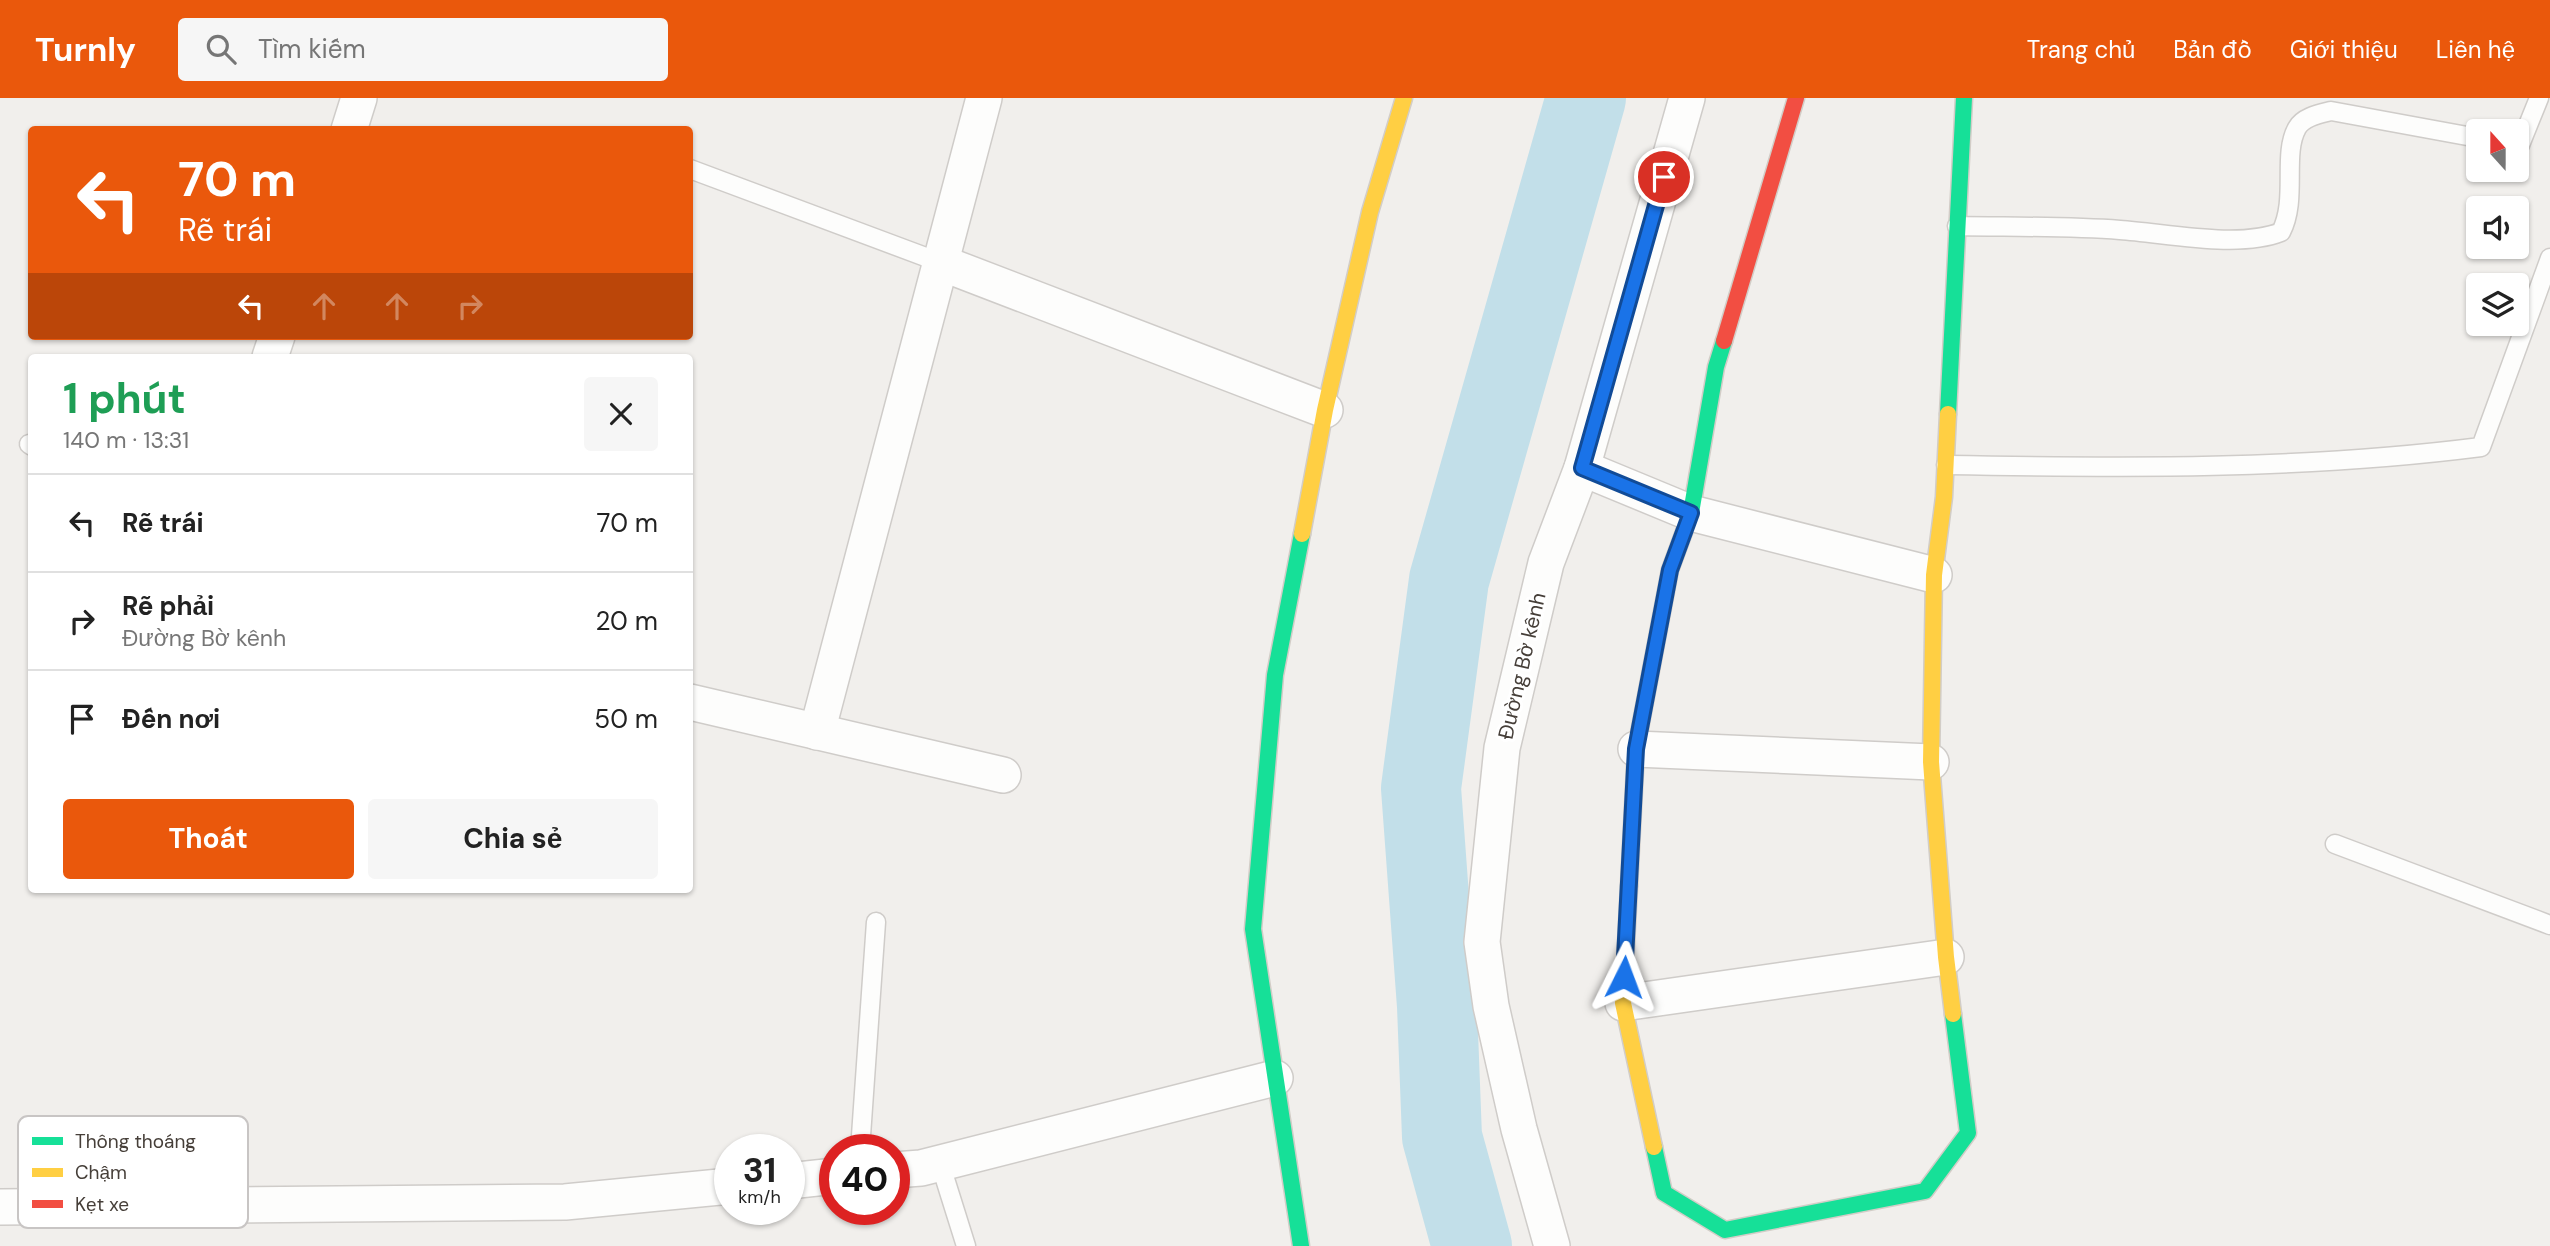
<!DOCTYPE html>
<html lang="vi">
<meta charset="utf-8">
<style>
body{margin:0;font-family:"DM Sans",sans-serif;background:#f6f6f6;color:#222;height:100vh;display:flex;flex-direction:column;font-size:26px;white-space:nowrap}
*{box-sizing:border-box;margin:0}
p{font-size:23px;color:#767676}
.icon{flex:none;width:38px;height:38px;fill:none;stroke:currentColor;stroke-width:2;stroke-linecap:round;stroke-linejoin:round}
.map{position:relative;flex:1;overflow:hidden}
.details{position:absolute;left:28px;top:256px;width:665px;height:539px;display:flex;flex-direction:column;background:#fff;border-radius:7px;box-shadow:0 2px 5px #0004}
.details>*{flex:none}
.top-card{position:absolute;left:28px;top:28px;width:665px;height:214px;border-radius:7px;box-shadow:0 2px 5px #0004;background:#ea580c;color:#fff;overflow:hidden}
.needle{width:46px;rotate:339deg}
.controls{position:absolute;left:2466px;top:21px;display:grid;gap:14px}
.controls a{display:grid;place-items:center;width:63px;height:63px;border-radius:7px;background:#fff;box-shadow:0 2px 5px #0004;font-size:35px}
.speed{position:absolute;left:714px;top:1036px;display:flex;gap:14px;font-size:35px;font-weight:700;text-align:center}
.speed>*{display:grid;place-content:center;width:91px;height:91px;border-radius:50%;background:#fff;box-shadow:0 2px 5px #0004;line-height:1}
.speed small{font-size:18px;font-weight:400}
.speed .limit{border:10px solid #d22;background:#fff;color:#111}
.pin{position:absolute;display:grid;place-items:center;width:60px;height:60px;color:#fff;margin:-30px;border:4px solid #fff;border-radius:50%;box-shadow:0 2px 7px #0007}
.me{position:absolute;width:77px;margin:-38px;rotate:3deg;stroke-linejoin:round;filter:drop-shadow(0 0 5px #0008)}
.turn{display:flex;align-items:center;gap:24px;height:147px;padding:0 35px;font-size:32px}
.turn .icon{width:91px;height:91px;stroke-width:2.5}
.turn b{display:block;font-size:49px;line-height:60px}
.lanes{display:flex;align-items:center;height:66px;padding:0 35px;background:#0003;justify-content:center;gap:35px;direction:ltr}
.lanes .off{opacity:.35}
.round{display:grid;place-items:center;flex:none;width:74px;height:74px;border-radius:7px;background:#f6f6f6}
.summary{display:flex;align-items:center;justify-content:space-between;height:119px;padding:0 35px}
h1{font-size:42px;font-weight:700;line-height:52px;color:#1e9e55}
.primary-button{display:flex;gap:14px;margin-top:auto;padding:14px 35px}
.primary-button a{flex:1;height:80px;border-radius:7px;background:#ea580c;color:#fff;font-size:28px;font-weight:700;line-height:80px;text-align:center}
.primary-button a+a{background:#f6f6f6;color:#222}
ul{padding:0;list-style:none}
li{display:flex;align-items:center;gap:21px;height:98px;padding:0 35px;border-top:2px solid #e0e0e0}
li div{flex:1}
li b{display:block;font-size:26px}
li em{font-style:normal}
header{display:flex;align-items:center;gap:42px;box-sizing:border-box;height:98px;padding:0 35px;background:#ea580c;color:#fff}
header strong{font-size:33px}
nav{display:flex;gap:38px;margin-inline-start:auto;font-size:24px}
.search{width:490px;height:63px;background:#f6f6f6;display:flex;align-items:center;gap:18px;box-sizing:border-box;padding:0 24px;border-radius:7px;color:#767676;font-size:26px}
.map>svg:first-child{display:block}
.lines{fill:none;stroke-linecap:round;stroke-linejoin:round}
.river{stroke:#c2dfe9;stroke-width:80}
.lane-casing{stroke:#cfccc9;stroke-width:21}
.street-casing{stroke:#cfccc9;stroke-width:38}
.fast-casing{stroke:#d2cdc7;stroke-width:19}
.slow-casing{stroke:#d2cdc7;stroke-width:19}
.jam-casing{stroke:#d2cdc7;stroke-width:19}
.lane{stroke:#fdfdfc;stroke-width:18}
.street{stroke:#fdfdfc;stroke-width:35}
.fast{stroke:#16e098;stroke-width:16}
.slow{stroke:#ffcf43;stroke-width:16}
.jam{stroke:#f24e42;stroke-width:16}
.route-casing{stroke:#114b97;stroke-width:18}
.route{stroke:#1a73e8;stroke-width:12}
.labels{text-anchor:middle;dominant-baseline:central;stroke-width:6;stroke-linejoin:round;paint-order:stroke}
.street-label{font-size:21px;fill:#463f39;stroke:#fff}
.key{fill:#fff;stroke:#c8c5c4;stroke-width:2}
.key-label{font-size:19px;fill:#463f39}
</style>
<header>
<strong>Turnly</strong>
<div class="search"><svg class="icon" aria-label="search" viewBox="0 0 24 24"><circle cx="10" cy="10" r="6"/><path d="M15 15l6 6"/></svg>Tìm kiếm</div>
<nav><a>Trang chủ</a><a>Bản đồ</a><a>Giới thiệu</a><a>Liên hệ</a></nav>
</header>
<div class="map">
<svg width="2550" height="1148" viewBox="0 0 2550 1148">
<rect width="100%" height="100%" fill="#f1efec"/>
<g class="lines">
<!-- river -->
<polyline class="river" points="1472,1148 1442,1039 1437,908 1421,690 1449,482 1586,0"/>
<defs>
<g id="lane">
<polyline points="2516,47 2520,47 2539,0"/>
<polyline points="690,71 939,164"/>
<path d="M1957,128c54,1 109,0 163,4 46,3 118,19 161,2 17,-33 1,-77 16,-104 6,-11 22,-14 34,-17l147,27"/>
<polyline points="29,346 32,348"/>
<path d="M1946,367c180,3 355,5 535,-18l69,-189"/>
<polyline points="2335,746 2550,827"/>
<polyline points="860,1052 876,824"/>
<polyline points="940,1065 966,1148"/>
</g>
<g id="street">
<polyline points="349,32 359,0"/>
<polyline points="939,164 1325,312"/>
<polyline points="270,259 277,238"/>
<polyline points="1582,370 1691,415 1934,477"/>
<polyline points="690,604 1003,677"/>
<polyline points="817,634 984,0"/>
<polyline points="1636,651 1931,664"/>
<polyline points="1623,905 1946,859"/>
<polyline points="894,1072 921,1070 1275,980"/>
<polyline points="789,1083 835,1078"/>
<polyline points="0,1109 565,1104 730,1088"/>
<polyline points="1552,1148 1519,1031 1491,908 1482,844 1502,650 1546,465 1582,370 1687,0"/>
</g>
<g id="fast">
<polyline points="1948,316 1964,0"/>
<polyline points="1629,788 1636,651 1670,472 1691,415 1716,269 1724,243"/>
<polyline points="1654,1049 1664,1095 1725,1132 1925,1093 1968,1035 1953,916"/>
<polyline points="1301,1148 1253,831 1275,577 1302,436"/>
</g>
<g id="slow">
<polyline points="1948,316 1944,399 1934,477 1931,664 1946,859 1953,916"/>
<polyline points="1302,436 1325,312 1370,114 1404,0"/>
<polyline points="1629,788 1623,905 1654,1049"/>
</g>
<polyline id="jam" points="1724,243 1796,0"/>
</defs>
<!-- lane casing -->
<use href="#lane" class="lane-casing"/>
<!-- street casing -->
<use href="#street" class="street-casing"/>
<!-- fast casing -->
<use href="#fast" class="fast-casing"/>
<!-- slow casing -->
<use href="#slow" class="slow-casing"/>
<!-- jam casing -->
<use href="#jam" class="jam-casing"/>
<!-- lane -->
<use href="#lane" class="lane"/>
<!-- street -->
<use href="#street" class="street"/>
<!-- fast -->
<use href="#fast" class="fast"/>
<!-- slow -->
<use href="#slow" class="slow"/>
<!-- jam -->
<use href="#jam" class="jam"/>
</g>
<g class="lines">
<defs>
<polyline id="route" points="1624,879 1636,651 1670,472 1691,415 1582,370 1664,79"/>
</defs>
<!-- route casing -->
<use href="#route" class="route-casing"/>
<!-- route -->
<use href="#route" class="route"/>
</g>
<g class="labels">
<!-- street labels -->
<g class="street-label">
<text transform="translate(1522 568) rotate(-77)">Đường Bờ kênh</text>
</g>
</g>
<!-- legend -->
<rect x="18" y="1018" width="230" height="112" rx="10" class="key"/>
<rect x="32" y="1039" width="31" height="8" fill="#16e098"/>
<rect x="32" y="1070" width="31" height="9" fill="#ffcf43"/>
<rect x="32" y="1102" width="31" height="8" fill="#f24e42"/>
<g class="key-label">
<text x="75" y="1050">Thông thoáng</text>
<text x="75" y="1081">Chậm</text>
<text x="75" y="1113">Kẹt xe</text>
</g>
</svg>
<div class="controls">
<a><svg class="needle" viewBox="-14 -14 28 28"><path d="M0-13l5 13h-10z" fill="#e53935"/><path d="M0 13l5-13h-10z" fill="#767676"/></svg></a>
<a><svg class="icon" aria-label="sound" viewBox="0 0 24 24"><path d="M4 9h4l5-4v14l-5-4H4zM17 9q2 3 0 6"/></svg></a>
<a><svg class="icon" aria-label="layers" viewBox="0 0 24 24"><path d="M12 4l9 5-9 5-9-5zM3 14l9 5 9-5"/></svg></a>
</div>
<div class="speed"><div>31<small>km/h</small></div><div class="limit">40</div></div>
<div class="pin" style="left:1664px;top:79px;background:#d93025"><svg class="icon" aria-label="arrive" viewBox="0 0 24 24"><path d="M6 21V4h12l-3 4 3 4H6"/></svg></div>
<svg class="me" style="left:1624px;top:879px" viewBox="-20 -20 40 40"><path d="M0-17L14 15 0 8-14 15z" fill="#1a73e8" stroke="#fff" stroke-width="4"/></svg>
<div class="top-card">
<div class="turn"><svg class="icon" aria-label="left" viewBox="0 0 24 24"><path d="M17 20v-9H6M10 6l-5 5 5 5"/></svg><div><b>70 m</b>Rẽ trái</div></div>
<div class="lanes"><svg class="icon" aria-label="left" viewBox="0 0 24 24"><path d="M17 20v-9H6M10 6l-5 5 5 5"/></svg><svg class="icon off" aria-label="ahead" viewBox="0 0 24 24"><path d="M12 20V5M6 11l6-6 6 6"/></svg><svg class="icon off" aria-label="ahead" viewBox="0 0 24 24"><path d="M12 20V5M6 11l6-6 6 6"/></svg><svg class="icon off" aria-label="right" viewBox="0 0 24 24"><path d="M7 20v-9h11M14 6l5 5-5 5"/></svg></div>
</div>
<section class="details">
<div class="summary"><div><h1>1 phút</h1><p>140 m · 13:31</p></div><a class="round"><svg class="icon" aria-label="close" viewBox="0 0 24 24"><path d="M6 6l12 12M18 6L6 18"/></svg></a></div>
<ul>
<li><svg class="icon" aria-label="left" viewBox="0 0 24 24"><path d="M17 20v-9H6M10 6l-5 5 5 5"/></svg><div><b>Rẽ trái</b></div><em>70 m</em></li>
<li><svg class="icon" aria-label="right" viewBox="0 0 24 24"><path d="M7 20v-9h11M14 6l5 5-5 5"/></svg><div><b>Rẽ phải</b><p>Đường Bờ kênh</p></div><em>20 m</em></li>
<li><svg class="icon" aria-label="arrive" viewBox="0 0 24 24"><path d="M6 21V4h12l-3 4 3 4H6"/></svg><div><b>Đến nơi</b></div><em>50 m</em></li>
</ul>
<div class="primary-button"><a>Thoát</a><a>Chia sẻ</a></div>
</section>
</div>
